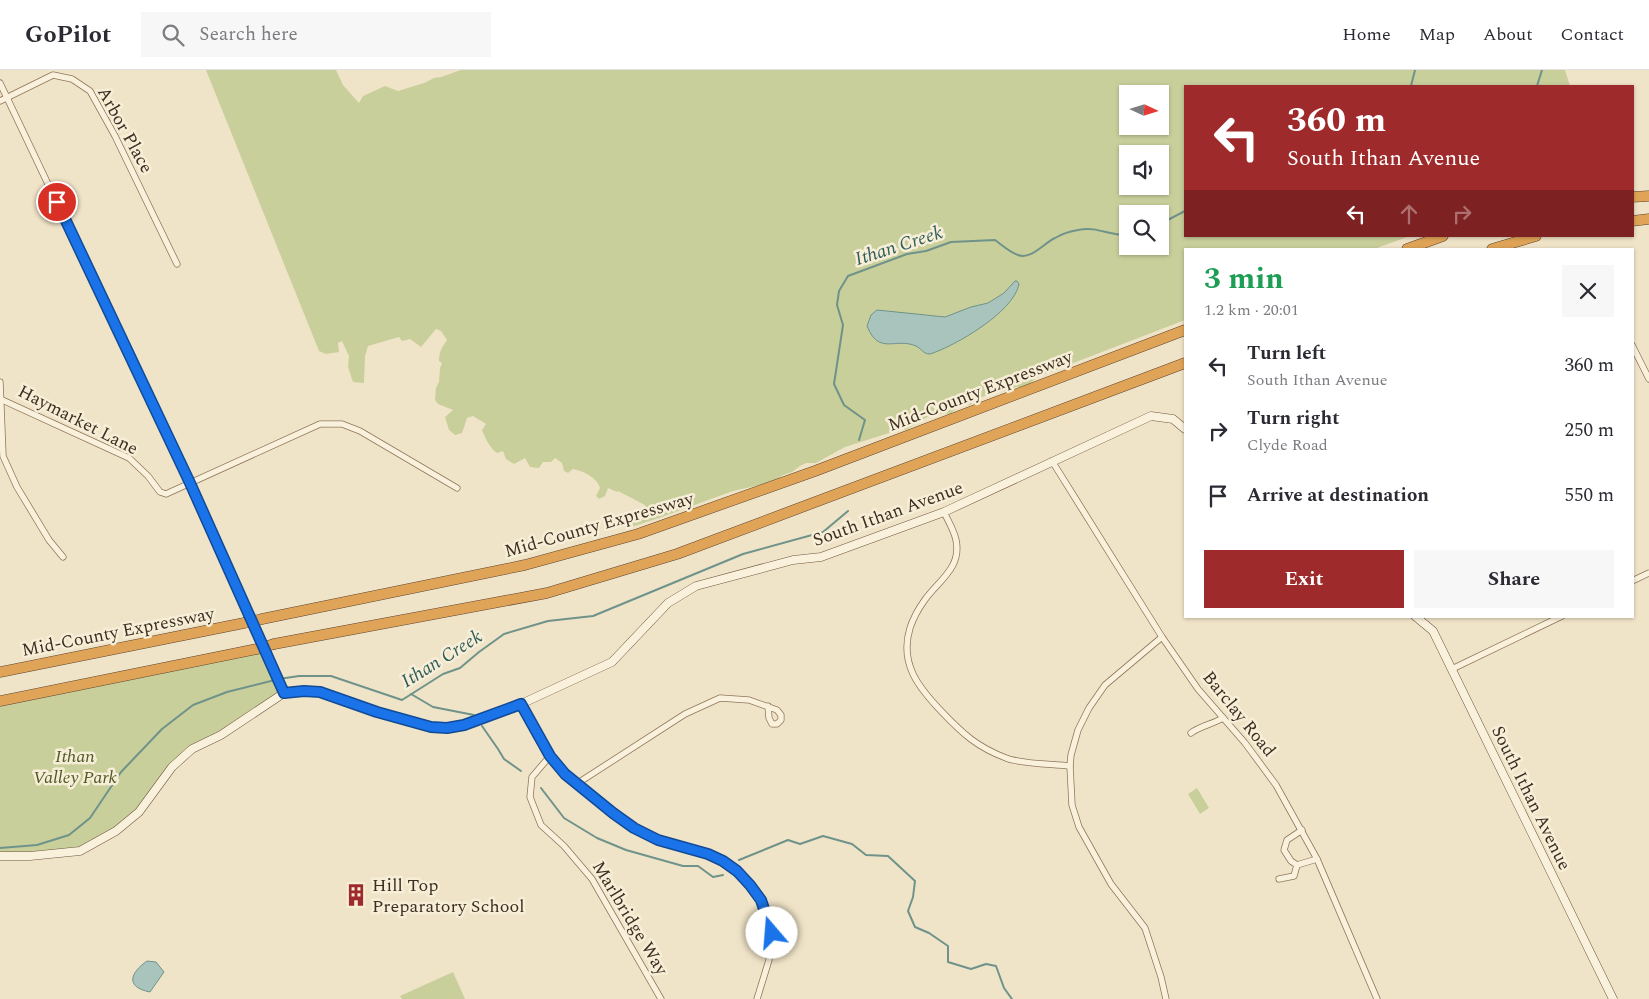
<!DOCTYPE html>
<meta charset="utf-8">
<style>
body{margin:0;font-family:Spectral,serif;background:#f7f7f7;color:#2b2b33;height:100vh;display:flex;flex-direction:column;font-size:19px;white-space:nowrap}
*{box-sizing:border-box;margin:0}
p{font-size:16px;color:#7c7c81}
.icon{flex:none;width:28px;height:28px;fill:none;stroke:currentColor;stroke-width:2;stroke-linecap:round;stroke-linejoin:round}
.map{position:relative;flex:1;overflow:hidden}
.drawer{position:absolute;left:1184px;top:178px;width:450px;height:370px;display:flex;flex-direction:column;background:#fff;border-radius:0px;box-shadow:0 1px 4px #0004}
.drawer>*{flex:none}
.hud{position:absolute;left:1184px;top:15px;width:450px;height:152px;border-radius:0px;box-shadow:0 1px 4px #0004;background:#9e2a2b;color:#fff;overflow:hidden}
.needle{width:32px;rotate:94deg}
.fabs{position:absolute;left:1119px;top:15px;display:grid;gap:10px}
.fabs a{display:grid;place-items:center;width:50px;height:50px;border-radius:0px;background:#fff;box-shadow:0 1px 4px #0004;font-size:25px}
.pin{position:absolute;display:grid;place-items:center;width:42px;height:42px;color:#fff;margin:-21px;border:2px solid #fff;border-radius:50%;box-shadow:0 1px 5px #0007}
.me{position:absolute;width:55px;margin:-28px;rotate:342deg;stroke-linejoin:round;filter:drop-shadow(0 0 4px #0008)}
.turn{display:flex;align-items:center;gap:18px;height:105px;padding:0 20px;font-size:22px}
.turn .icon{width:65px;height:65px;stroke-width:2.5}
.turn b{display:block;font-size:35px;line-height:42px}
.lanes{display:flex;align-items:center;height:48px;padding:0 20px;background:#0003;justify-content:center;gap:25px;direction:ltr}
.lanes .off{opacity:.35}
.round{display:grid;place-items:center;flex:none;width:52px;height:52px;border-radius:0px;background:#f7f7f7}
.headline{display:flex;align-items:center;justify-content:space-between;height:85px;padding:0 20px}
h1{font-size:30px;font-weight:700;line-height:38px;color:#1e9e55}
.action{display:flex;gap:10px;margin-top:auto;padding:10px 20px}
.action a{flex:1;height:58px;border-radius:0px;background:#9e2a2b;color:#fff;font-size:20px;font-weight:700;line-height:58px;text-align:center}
.action a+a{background:#f7f7f7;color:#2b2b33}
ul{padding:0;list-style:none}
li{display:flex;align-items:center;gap:15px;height:65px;padding:0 20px}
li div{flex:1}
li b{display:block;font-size:19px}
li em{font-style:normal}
header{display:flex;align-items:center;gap:30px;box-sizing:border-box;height:70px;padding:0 25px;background:#fff;border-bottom:1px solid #e1e1e2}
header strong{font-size:24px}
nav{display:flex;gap:28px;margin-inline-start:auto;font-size:18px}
.search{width:350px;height:45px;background:#f7f7f7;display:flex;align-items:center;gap:12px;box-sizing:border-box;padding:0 18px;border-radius:0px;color:#7c7c81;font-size:19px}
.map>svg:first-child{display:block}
.green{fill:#c9cf9b;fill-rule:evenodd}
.water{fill:#a9c4bc;stroke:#6f938a}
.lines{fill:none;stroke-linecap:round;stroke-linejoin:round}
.stream{stroke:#6f938a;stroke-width:2}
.street-casing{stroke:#8d765c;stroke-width:7}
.secondary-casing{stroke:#6f573f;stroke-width:9}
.highway-casing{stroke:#5b4430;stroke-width:11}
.street{stroke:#faf1dc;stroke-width:5.5}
.secondary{stroke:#faf1dc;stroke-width:8}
.highway{stroke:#e0a458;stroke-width:10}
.highway-bridge-casing{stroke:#5b4430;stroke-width:11;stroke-linecap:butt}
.highway-bridge{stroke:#e0a458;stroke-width:10}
.route-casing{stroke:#114b97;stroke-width:12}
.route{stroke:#1a73e8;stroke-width:9}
.labels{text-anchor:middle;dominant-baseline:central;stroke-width:5;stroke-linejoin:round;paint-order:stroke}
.street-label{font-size:18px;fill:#3d2e20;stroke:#f7eed8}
.park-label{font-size:18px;font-style:italic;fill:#4d5a26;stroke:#f7eed8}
.poi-label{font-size:18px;fill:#3d2e20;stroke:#f7eed8;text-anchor:start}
.water-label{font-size:19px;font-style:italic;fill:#2f5d5a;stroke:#f7eed8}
</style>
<header>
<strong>GoPilot</strong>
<div class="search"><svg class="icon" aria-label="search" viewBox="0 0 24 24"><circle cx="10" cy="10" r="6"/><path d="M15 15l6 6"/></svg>Search here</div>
<nav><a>Home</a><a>Map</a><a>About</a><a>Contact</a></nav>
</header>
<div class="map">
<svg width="1649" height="929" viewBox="0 0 1649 929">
<rect width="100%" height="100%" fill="#f0e4c8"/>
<!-- green -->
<g class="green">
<path d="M206,0h130l7,15 16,18 4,-7 22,-10 13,5 26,-8 10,-5 7,-1 20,-7h1104l5,16h-385v150h225l-36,13h-189v71l-148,57 -10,10h-10l-39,11 -8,7 -9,-1 -11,10c-22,-3 -27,8 -45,16l-3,-3 -13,6 -44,14 -29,16h-10l-6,3 -8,6 -9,3 -10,7 -40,9 -74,27 -34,11 -2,-9 4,-5 18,-8v-2l-27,-14 -1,1 -9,-4 -3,8 -6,3 -3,-3 4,-8c-3,-11 -17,-17 -27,-19l-5,4 -4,-2 -2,-8 -7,-5 -4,4h-8l-4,6 -9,-1 -5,-9 -11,6 -8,-5 -3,-8 -6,2c-7,-5 -12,-15 -15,-23l4,-6 -13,-8 -6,2 -5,15 -7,2 -6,-5 -4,-13 8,-7 -15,-6 -3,-4 1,-12 3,-6 1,-14 2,-5 -3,-2c0,-9 3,-14 8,-21l-6,-9 -5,-2 -15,18 -11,-8 -8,2 -3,-4 -31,9 -3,10 -1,27 -11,-1 -5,-15 1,-11 -7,-15 -4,2 1,9 -13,2 -7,-3zM1128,24h32v32h-32zM1128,84h32v32h-32zM1128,144h32v32h-32z"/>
<polygon points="268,576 284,623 192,679 139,742 80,781 0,786 0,636"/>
<polygon points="1197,718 1209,738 1200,744 1188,724"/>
<polygon points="453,902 465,929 402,929 400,926"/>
</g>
<!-- water -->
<g class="water">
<path d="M1015,211h2l2,3c-5,28 -64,62 -89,70 -7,0 -8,-5 -14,-8 -21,-9 -37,10 -49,-20l4,-11 6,-5 68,7 26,-10 17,-4 16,-10z"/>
<path d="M147,891l9,1 8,10 -14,20c-25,-5 -20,-19 -3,-31z"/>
</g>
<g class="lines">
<!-- stream -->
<g class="stream">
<polyline points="1411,16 1415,0"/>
<polyline points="1537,16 1542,0"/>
<polyline points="1160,154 1185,141"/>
<path d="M859,370l6,-20 -21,-15 -10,-21 9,-59 -6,-20 2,-14 9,-15 59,-22 19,-3 25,-9 44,-2c7,5 14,12 23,15 13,5 26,-12 37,-17 7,-4 16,-7 23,-8 20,-4 31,6 50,5"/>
<polyline points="411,624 433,637 474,645"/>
<polyline points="482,656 498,679 504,689 521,701"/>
<polyline points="541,718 564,748 597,768 626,780 683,796 698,796 713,807 723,805"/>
<polyline points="0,778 37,775 69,765 90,748 121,702 162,659 193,635 227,622 279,609 299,606 331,606 402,630 443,604 460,598 479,582 504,564 548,551 593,546 743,484 823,462 848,441"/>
<polyline points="739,790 788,770 800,774 823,766 852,774 866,785 888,786 915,811 913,827 908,841 915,857 929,863 948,876 948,892 971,899 986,894 996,896 1004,918 1012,929"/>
</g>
<defs>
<g id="street">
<polyline points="0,13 190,413 284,623"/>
<polyline points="0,31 53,5 72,9 90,21 115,66 177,194"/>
<polyline points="1632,275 1649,309"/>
<polyline points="0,312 3,386 17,417 49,470 63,487"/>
<polyline points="0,329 129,388 148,406 160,422 166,424 320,354 342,354 360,361 457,418"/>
<polyline points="1052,391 1162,567 1198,619 1245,673 1276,715 1317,789 1377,929"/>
<path d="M944,442c4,9 10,18 12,28 6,28 -18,41 -32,61 -5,7 -11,18 -14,27 -11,36 9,60 32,84 21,22 35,35 64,46 14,6 47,6 64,8"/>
<polyline points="1632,511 1649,503"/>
<polyline points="1162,567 1105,615 1089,638 1078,660 1071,685 1070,696 1072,735 1079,757 1111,814 1145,858 1161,907 1166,929"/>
<polyline points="1452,599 1562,546"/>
<polyline points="521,634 550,686 565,704 613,743 634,758 658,769 708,784 723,791 737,801 750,815 761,830 772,863 769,890 757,929"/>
<path d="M1191,663c9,-7 22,-9 32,-15"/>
<polyline points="550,686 532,707 530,727 541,755 564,776 592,809 661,929"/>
<polyline points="578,713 685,644 720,628 749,630 777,640 781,645 781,650 777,654 772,654 769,648 768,636"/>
<polyline points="1302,760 1287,770 1284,780 1291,791 1297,795 1317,789"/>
<polyline points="1279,809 1294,806 1297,795"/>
</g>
<g id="secondary">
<polyline points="1415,546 1433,561 1613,929"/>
<polyline points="0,786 30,786 80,781 116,761 139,742 172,697 192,679 221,665 284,623 304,621 320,622 377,642 431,657 447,658 464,655 521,634 612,592 668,533 696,516 793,490 821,487 944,442 1151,346 1173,349 1185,359"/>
</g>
<g id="highway">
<polyline points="1632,127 1649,126"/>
<polyline points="1632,151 1649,149"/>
<polyline points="1407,179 1443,166"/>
<polyline points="1492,179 1536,166"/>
<polyline points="262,549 525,495 638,464 815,401 1185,260"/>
<polyline points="274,574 547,523 677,484 1185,293"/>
<polyline points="0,602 244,553"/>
<polyline points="0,631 257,579"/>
</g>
</defs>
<!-- street casing -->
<use href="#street" class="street-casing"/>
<!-- secondary casing -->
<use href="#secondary" class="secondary-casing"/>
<!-- highway casing -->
<use href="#highway" class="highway-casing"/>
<!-- street -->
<use href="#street" class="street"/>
<!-- secondary -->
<use href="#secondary" class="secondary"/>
<!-- highway -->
<use href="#highway" class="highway"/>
<defs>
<g id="highway-bridge">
<polyline points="244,553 262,549"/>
<polyline points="257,579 274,574"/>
</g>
</defs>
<!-- highway-bridge casing -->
<use href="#highway-bridge" class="highway-bridge-casing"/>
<!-- highway-bridge -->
<use href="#highway-bridge" class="highway-bridge"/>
</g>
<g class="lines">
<defs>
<polyline id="route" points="57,132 190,413 284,623 304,621 320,622 377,642 431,657 447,658 464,655 521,634 550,686 565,704 613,743 634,758 658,770 708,784 723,791 737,801 750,815 761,830 772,863"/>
</defs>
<!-- route casing -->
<use href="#route" class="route-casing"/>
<!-- route -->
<use href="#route" class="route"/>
</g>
<!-- icons -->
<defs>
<symbol id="building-bare" viewBox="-9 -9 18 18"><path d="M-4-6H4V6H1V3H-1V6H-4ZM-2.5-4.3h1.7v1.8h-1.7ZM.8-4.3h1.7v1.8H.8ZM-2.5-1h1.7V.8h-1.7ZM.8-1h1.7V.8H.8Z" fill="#9e2a2b" stroke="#f7eed8" stroke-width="2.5" paint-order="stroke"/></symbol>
</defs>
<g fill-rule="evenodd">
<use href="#building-bare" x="340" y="809" width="32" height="32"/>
</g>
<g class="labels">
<!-- street labels -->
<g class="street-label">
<text transform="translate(125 60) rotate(61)">Arbor Place</text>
<text transform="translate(980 321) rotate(-21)">Mid-County Expressway</text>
<text transform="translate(78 350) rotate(27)">Haymarket Lane</text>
<text transform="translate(888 444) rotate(-20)">South Ithan Avenue</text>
<text transform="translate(599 455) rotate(-16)">Mid-County Expressway</text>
<text transform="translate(118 562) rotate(-11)">Mid-County Expressway</text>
<text transform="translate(1239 644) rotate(51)">Barclay Road</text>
<text transform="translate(1531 728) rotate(64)">South Ithan Avenue</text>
<text transform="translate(630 848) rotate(59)">Marlbridge Way</text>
</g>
<!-- park labels -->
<g class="park-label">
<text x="75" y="686">Ithan<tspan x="75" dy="21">Valley Park</tspan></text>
</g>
<!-- poi labels -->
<g class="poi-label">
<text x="372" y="815">Hill Top<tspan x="372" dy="21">Preparatory School</tspan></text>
</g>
<!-- water labels -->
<g class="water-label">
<text transform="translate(899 176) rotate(-18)">Ithan Creek</text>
<text transform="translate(442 589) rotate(-32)">Ithan Creek</text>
</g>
</g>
</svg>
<div class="fabs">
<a><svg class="needle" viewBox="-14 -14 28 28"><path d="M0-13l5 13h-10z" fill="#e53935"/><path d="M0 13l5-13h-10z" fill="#7c7c81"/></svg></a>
<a><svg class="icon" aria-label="sound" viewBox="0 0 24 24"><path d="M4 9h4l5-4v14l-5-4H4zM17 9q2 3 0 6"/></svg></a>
<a><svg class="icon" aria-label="search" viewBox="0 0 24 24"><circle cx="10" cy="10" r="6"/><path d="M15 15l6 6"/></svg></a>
</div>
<div class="pin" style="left:57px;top:132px;background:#d93025"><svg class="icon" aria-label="arrive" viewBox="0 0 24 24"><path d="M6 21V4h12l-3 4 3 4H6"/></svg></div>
<svg class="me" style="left:772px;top:863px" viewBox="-20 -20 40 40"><circle r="19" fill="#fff"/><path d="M0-13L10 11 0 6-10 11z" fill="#1a73e8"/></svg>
<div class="hud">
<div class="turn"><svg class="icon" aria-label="left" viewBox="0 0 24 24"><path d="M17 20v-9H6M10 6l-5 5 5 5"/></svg><div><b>360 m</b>South Ithan Avenue</div></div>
<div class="lanes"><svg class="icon" aria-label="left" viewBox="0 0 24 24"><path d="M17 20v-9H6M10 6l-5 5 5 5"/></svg><svg class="icon off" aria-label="ahead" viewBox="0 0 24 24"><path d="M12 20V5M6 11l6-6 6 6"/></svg><svg class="icon off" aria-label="right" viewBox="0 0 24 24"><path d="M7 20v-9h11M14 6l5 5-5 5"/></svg></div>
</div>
<section class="drawer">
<div class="headline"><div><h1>3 min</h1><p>1.2 km · 20:01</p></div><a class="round"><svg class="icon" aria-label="close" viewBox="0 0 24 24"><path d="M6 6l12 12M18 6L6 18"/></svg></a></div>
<ul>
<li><svg class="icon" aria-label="left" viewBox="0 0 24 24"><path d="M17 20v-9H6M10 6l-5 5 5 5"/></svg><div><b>Turn left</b><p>South Ithan Avenue</p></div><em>360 m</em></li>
<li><svg class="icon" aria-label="right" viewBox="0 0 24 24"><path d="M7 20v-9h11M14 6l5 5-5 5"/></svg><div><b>Turn right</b><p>Clyde Road</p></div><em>250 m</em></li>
<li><svg class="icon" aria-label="arrive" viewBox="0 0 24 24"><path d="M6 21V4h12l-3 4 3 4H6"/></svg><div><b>Arrive at destination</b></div><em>550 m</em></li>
</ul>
<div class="action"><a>Exit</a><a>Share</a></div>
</section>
</div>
